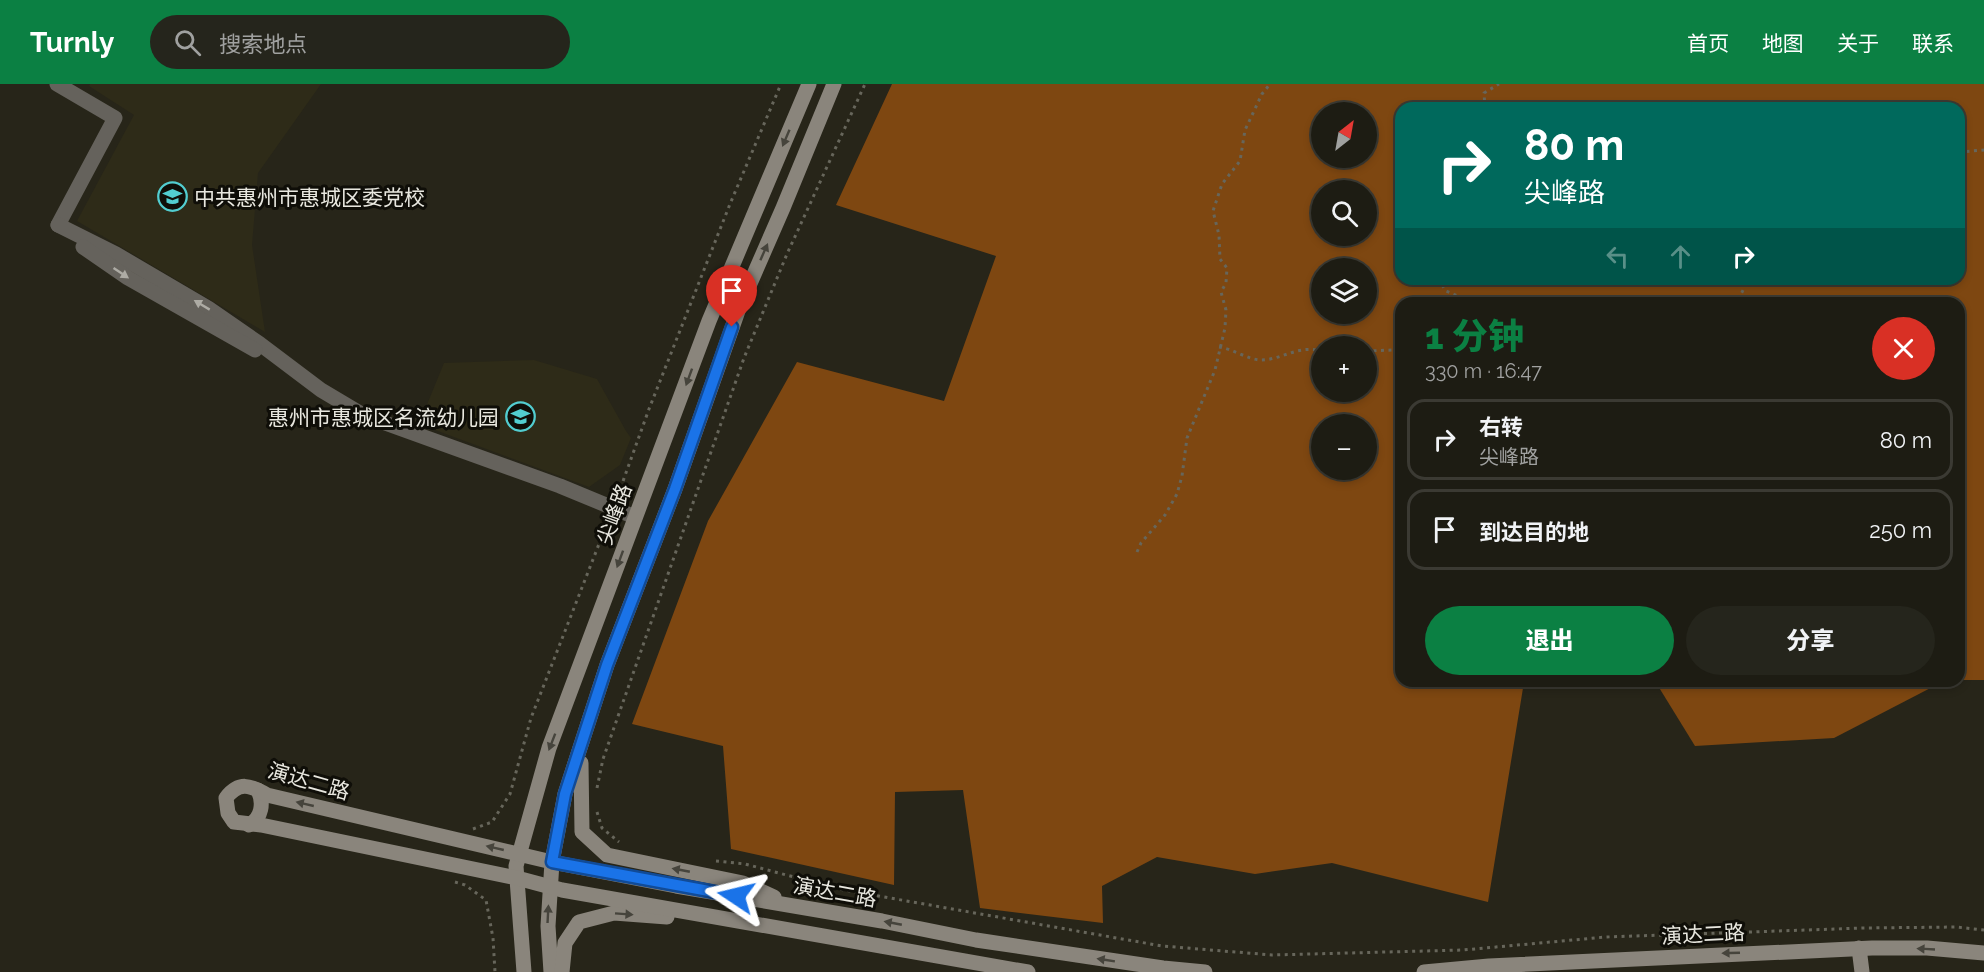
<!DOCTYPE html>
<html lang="zh">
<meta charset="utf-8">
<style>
body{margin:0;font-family:Raleway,"Noto Sans SC",sans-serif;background:#25251c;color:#f1f3f6;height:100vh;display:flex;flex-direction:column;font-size:22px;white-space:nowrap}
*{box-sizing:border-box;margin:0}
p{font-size:20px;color:#a0a1a0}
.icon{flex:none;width:33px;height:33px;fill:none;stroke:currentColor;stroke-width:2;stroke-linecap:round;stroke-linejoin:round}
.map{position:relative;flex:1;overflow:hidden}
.details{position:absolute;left:1395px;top:213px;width:570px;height:390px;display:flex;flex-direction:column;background:#1d1c13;border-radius:18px;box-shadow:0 3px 9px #0003,0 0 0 2px #3b3a33}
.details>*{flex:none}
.hud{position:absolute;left:1395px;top:18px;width:570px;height:183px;border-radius:18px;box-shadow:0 3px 9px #0003,0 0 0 2px #3b3a33;background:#00695c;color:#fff;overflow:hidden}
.needle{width:39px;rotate:31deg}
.controls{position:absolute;left:1311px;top:18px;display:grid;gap:12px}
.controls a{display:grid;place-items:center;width:66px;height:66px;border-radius:50%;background:#1d1c13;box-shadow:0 3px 9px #0003,0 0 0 2px #3b3a33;font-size:30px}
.pin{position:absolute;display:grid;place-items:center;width:51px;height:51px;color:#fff;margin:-62px -26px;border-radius:50% 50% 50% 0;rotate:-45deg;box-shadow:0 0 6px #0007}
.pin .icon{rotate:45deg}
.me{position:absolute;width:66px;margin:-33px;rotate:280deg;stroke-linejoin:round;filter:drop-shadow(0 0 4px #0008)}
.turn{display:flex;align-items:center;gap:21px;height:126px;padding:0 30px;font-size:27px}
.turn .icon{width:78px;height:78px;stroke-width:2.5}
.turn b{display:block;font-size:42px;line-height:51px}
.lanes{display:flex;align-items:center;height:57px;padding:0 30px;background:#0003;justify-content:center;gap:30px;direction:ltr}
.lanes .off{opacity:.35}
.round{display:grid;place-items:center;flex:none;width:63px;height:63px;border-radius:32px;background:#25251c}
.head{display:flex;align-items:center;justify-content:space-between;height:102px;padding:0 30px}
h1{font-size:36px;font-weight:800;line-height:45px;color:#0b8043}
.button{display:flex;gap:12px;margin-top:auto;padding:12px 30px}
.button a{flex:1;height:69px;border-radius:36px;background:#0b8043;color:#fff;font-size:24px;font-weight:800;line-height:69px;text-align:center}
.button a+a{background:#25251c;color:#f1f3f6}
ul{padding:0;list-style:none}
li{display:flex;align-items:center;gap:18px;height:81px;margin:0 12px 9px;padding:0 18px;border:3px solid #3b3a33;border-radius:18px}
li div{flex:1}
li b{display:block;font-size:22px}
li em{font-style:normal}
header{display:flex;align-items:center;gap:36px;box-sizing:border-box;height:84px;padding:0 30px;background:#0b8043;color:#fff}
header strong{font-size:28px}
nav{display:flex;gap:33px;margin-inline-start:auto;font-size:21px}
.search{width:420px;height:54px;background:#25251c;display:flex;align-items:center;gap:15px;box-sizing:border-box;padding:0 21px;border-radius:33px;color:#a0a1a0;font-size:22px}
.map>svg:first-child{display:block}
.built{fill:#2e2b18}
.forest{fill:#7e4711;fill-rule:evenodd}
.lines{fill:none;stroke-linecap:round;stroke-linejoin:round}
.path{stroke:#67665b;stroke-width:3;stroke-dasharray:3 4.5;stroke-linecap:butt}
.minor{stroke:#65625c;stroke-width:15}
.secondary{stroke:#8a857c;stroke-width:15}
.oneway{fill:#46443c}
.oneway2{fill:#adaba4}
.route-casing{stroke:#114b97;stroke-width:15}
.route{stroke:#1a73e8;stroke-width:10}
.labels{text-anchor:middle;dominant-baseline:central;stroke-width:6;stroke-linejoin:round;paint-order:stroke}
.poi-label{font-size:21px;fill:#e8e7df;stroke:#0f0e08;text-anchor:start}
.street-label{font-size:21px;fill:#e8e7df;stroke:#0f0e08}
</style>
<header>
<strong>Turnly</strong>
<div class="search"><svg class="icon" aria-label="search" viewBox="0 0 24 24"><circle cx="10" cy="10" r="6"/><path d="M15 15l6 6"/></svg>搜索地点</div>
<nav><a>首页</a><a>地图</a><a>关于</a><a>联系</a></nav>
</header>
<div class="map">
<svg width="1984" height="888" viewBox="0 0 1984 888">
<rect width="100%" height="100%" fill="#272519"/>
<!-- built -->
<g class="built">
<polygon points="90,0 321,0 258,89 252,161 265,248 77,137 134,31 89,2"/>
<polygon points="534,276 597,295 626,347 631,354 620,381 589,403 419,340 444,279"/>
</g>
<!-- forest -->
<g class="forest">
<path d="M892,0h1092v596h-25v-377h-558v378l123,1 -36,220 -156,-39 -77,11 -98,-17 -55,29 1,37 -123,-15 -17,-118 -68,2 -1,93 -163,-36 -8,-103 -91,-22 76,-203 89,-159 147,39 52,-145 -160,-51zM1401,24h558v171h-558zM1322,28h44v46h-44zM1322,106h44v46h-44zM1322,184h44v46h-44zM1322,262h44v46h-44zM1322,340h44v46h-44z"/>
<polygon points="1655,597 1944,597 1834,654 1695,662"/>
</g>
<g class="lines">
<!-- path -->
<g class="path">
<polyline points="1485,24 1484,9 1499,0"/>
<polyline points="1959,68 1984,66"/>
<polyline points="1438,195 1446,207 1470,217 1468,219"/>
<polyline points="1539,219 1546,216 1592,215 1603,219"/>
<polyline points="1731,219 1740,212 1749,195"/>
<path d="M1219,263c14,2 30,13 42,13 21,0 40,-17 61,-8"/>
<polyline points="1366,267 1394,266 1401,263"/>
<polyline points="618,411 649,325 730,120 781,0"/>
<polyline points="1137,468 1141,459 1165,431 1177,410 1182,392 1187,354 1215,286 1225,244 1226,226 1221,208 1226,199 1227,184 1220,175 1219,151 1213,127 1222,100 1240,77 1245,46 1262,10 1270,0"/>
<polyline points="597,704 603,675 744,274 787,170 865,0"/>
<polyline points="597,728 602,744 619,758"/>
<polyline points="473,745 492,738 510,710 531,634 608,437"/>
<polyline points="716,777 745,780 839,805 1162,862 1272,871 1463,866 1606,853 1864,844 1956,843 1984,846"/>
<polyline points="455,798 465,801 486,816 493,854 495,888"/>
</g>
<!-- minor -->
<g class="minor">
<polyline points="57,0 115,34 58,141"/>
<polyline points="58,141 116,170 208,224 260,260 321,306 363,331 560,402 635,433"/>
<polyline points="83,163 128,194 255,266"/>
</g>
<!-- secondary -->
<g class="secondary">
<polyline points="581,679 582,748 607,771 743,799 774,813"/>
<path d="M249,741c13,-7 15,-22 9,-35"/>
<polyline points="1859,864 1862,888"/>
<polyline points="524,888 516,782 549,664 709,237 809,0"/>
<polyline points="551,888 548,842 552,778 565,710 607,581 675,405 738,227 783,124 834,0"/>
<polyline points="562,888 565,859 579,838 614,829 667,833"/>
<path d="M1028,888l-466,-82 -45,-12 -256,-53 -27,-3 -6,-9 -2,-15c13,-17 24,-13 41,-3l285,67 124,24 206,35 94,19 187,28 42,4"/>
<polyline points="1424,888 1489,882 1872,864 1927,864 1984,869"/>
</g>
</g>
<!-- one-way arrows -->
<defs><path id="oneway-solid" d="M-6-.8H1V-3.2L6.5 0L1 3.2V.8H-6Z" transform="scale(1.5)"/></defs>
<g class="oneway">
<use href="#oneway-solid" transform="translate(786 54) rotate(113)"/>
<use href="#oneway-solid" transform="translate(764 168) rotate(-66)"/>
<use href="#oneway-solid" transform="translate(689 293) rotate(110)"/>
<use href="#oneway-solid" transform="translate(620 475) rotate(110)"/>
<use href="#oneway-solid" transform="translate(552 658) rotate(111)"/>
<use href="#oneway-solid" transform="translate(305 720) rotate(-167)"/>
<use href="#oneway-solid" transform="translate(495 764) rotate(-167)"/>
<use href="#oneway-solid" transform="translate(681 786) rotate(-169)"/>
<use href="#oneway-solid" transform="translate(548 830) rotate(-87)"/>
<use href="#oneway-solid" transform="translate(624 830) rotate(4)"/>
<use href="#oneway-solid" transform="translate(893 839) rotate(-169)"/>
<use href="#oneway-solid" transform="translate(1926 865) rotate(-177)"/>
<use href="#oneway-solid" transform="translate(1731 869) rotate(178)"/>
<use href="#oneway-solid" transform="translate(1106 876) rotate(-171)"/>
</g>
<g class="oneway2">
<use href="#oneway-solid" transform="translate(121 189) rotate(34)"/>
<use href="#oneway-solid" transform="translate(202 221) rotate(-149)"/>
</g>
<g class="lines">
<defs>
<polyline id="route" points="732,243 675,405 607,581 565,710 552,778 736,812"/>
</defs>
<!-- route casing -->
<use href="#route" class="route-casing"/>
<!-- route -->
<use href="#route" class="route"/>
</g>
<!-- icons -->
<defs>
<symbol id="university-ring" viewBox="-11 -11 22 22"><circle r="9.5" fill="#0f0e08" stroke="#52cdd0" stroke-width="1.5"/><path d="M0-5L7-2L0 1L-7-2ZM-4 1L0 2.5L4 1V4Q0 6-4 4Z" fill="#52cdd0"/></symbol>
<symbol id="school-ring" viewBox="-11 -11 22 22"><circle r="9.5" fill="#0f0e08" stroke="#52cdd0" stroke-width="1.5"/><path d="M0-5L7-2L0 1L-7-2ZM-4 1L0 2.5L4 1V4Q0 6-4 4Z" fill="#52cdd0"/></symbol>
</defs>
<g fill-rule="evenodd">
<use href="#university-ring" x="156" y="96" width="33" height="33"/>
<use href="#school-ring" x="504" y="316" width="33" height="33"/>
</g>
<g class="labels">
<!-- poi labels -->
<g class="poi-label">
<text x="194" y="113">中共惠州市惠城区委党校</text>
<text x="499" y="333" text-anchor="end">惠州市惠城区名流幼儿园</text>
</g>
<!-- street labels -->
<g class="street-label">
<text transform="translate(614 430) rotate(-70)">尖峰路</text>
<text transform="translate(309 697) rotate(16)">演达二路</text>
<text transform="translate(835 808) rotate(10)">演达二路</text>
<text transform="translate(1703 850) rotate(-3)">演达二路</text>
</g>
</g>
</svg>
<div class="controls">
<a><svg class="needle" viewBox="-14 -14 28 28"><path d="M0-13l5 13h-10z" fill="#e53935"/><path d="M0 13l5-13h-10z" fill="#a0a1a0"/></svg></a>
<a><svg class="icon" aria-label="search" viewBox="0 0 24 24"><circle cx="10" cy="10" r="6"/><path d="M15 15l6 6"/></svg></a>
<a><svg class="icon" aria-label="layers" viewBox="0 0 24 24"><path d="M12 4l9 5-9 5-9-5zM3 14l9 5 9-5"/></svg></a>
<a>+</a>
<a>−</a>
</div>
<div class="pin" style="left:732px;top:243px;background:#d93025"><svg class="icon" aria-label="arrive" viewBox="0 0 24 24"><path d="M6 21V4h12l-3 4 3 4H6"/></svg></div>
<svg class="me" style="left:736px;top:812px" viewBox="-20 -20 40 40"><path d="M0-17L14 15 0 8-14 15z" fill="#1a73e8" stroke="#fff" stroke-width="4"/></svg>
<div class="hud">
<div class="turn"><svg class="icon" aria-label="right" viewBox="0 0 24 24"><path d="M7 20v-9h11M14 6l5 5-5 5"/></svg><div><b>80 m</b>尖峰路</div></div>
<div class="lanes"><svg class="icon off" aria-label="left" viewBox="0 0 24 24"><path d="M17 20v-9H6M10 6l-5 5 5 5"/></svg><svg class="icon off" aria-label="ahead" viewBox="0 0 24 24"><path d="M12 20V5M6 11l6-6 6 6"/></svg><svg class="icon" aria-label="right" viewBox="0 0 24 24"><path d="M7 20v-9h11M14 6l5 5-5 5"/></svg></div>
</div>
<section class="details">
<div class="head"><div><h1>1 分钟</h1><p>330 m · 16:47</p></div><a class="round" style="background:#d93025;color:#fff"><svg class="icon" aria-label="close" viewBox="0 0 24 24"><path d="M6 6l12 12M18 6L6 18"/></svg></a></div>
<ul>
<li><svg class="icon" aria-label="right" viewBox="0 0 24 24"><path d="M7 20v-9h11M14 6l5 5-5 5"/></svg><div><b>右转</b><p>尖峰路</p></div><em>80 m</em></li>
<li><svg class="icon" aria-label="arrive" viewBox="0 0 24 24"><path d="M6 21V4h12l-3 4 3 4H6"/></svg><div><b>到达目的地</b></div><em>250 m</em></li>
</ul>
<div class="button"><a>退出</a><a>分享</a></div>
</section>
</div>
